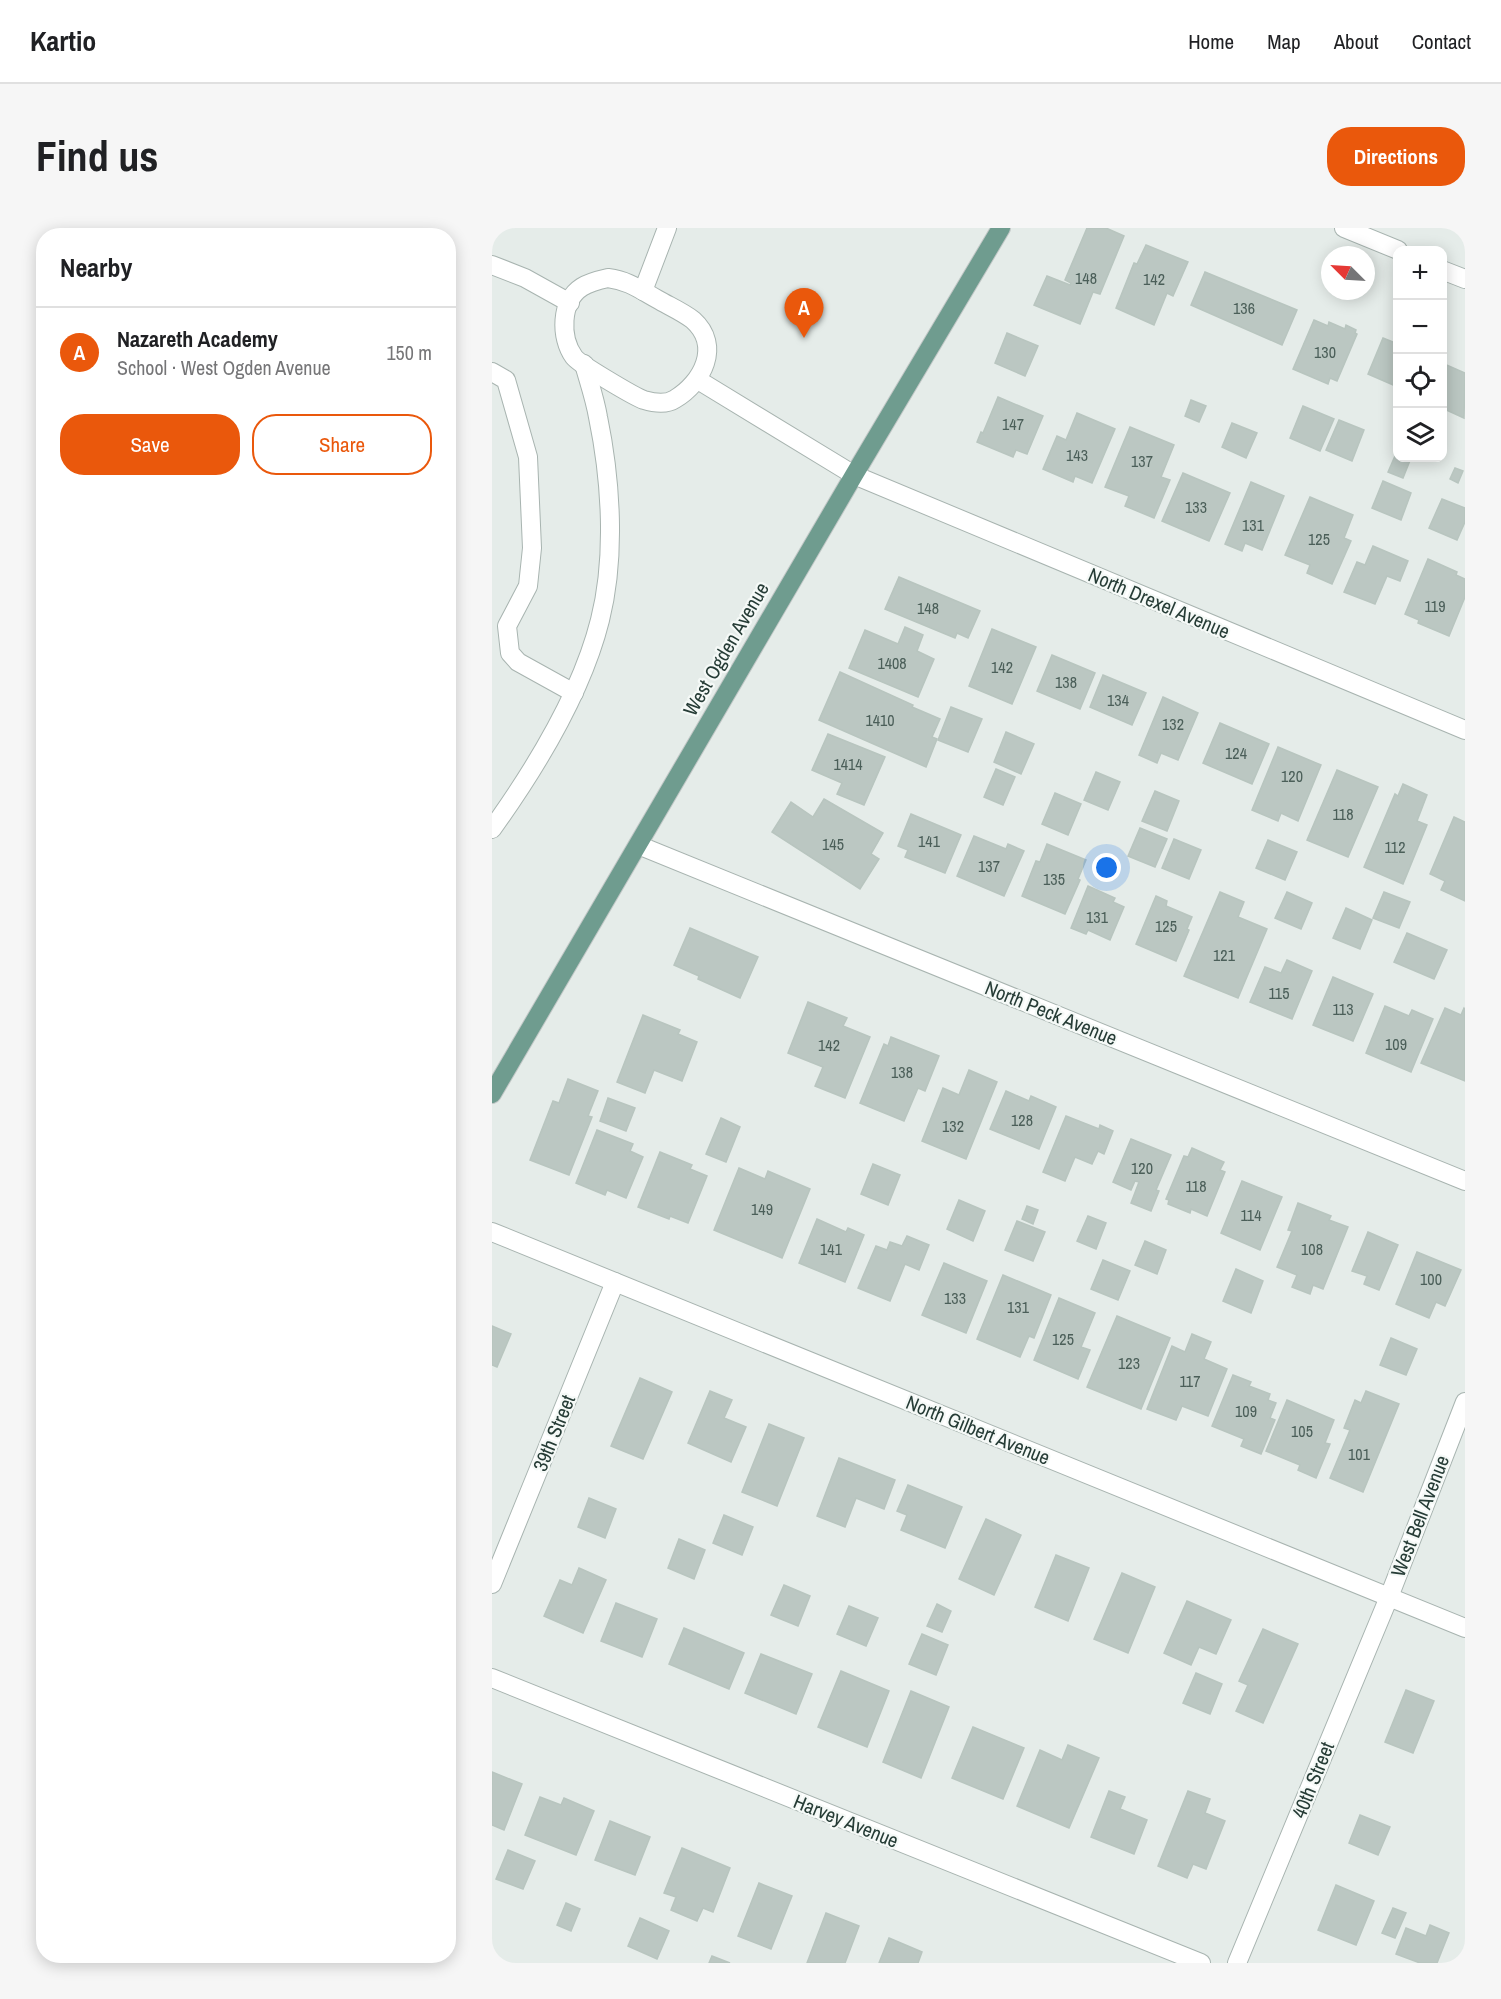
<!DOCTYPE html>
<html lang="en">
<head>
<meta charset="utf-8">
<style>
  :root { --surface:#fff; --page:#f6f6f6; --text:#202124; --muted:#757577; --line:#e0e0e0; --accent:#ea580c }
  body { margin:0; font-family:"Archivo Narrow",sans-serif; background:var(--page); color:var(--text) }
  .controls { position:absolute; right:18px; top:18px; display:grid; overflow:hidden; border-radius:12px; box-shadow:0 3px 15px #0003 }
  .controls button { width:54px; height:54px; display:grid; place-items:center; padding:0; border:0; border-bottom:2px solid var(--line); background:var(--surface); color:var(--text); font:30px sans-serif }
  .compass { position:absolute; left:829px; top:18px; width:54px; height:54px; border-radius:50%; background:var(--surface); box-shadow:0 3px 15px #0003; rotate:294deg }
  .you { position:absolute; left:615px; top:640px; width:21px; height:21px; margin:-15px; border:4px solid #fff; border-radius:50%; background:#1a73e8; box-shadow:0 0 0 9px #1a73e833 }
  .badge { display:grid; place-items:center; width:39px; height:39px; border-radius:50%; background:var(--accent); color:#fff; font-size:20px; font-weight:700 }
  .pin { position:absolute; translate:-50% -50px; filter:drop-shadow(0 2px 3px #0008) }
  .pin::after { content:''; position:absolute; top:32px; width:21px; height:18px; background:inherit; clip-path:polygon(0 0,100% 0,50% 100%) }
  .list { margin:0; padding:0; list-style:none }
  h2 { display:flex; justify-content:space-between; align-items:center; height:78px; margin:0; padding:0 24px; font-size:26px }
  h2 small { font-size:20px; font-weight:400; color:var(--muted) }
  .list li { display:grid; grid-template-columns:39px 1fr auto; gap:18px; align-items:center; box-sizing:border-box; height:90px; padding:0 24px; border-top:2px solid var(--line) }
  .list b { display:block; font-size:22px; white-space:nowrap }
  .list p { margin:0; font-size:20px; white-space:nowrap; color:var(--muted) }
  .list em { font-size:20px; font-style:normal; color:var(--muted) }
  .actions { display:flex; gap:12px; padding:18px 24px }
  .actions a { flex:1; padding:14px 0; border:2px solid var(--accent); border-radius:24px; text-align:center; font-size:21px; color:var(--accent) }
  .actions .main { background:var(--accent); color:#fff }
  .icon { flex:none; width:33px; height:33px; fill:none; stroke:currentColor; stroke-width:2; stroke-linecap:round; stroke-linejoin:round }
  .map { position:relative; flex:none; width:973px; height:1735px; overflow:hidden; border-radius:24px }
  header { display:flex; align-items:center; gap:36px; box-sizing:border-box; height:84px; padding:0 30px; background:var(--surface); border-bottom:2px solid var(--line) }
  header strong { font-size:28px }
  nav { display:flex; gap:33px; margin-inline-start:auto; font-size:21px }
  .intro { display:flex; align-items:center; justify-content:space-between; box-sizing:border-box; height:144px; padding:0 36px }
  h1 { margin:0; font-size:42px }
  .button { padding:15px 27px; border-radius:24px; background:var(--accent); color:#fff; font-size:21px; font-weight:700 }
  main { display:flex; gap:36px; padding:0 36px }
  aside { flex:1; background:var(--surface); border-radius:24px; box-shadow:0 3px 15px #0003 }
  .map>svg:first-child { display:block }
  .building { fill:#bbc7c2; stroke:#b8c5bf; stroke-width:1.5 }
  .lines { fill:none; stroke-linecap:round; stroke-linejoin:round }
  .minor-casing { stroke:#a8b4b0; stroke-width:20 }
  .major-casing { stroke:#c2c8c7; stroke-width:20 }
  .minor { stroke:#fff; stroke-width:18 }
  .major { stroke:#6f9c8f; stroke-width:18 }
  .labels { text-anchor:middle; stroke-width:4.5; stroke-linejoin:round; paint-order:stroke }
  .number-label { font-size:16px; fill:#4b5f59 }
  .street-label { font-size:20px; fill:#263c36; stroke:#f5f9f7 }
</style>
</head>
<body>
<header>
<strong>Kartio</strong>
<nav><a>Home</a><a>Map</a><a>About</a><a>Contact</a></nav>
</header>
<div class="intro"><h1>Find us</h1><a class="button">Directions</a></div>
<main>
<aside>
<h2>Nearby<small></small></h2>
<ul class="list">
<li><span class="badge">A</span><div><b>Nazareth Academy</b><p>School · West Ogden Avenue</p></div><em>150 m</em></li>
</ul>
<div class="actions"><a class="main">Save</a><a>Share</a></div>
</aside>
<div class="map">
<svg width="973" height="1735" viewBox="0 0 973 1735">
  <rect width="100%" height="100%" fill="#e5ece9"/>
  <!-- building -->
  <g class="building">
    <polygon points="595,0 614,0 632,8 608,66 601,64 588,96 542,77 555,48 578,57 579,55 573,52"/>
    <polygon points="654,17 696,34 681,68 675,65 662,97 624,80 642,35 645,36"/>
    <polygon points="713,44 805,82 790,117 699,77"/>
    <polygon points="822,92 836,98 837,94 853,101 854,97 864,102 863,105 865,106 845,153 838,150 836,156 801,141"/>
    <polygon points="515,105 546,118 533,148 503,135"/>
    <polygon points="891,110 906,116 906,159 876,146"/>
    <polygon points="950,135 973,145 972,190 950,180"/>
    <polygon points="506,169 551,188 535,226 524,222 521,229 485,214 489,204 491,205"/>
    <polygon points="699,172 714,178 707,194 693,188"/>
    <polygon points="811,178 842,191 828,223 798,210"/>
    <polygon points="585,185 623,201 600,255 583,248 581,254 551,241 565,208 574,212"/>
    <polygon points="847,192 872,202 860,233 834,222"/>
    <polygon points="740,195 765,205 754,230 730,219"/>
    <polygon points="638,199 682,217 669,249 678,252 662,290 633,278 637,268 613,259"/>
    <polygon points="906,221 906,230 919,230 911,250 896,244"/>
    <polygon points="963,240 971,243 966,255 958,251"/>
    <polygon points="691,245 738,265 717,313 670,293"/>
    <polygon points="891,253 919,265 909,292 880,280"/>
    <polygon points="759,254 792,268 770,322 753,315 750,323 733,316"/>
    <polygon points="818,269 861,287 852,310 859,313 840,356 815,345 818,337 793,327"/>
    <polygon points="950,271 973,280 973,294 965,312 937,300"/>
    <polygon points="881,318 916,333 908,353 895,348 883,376 852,364 865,334 873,337"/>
    <polygon points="936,331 965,344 964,347 973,351 973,369 957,408 926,395 927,392 913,386"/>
    <polygon points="407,349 488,383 476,410 465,405 463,410 393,381"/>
    <polygon points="413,399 431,407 425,423 442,431 426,469 357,440 373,402 406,416"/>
    <polygon points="500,401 544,419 520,476 477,458"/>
    <polygon points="560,427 603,445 588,481 545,463"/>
    <polygon points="348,444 421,477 420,479 448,491 440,509 445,511 434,539 327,492"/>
    <polygon points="611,447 654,465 640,497 598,479"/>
    <polygon points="671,469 706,485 686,532 669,525 665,535 647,527"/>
    <polygon points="459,479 490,491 476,524 446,512"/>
    <polygon points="728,495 777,516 760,556 711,535"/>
    <polygon points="514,504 542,516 529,546 502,534"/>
    <polygon points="336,506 393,529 372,577 345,566 350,555 320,542"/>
    <polygon points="786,519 829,537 806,593 789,585 786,593 760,582"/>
    <polygon points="504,541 523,549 511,577 492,569"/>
    <polygon points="845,542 886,559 856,629 815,612"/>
    <polygon points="604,544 628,554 616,582 592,572"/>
    <polygon points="911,556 935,567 925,593 935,597 911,656 872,639 903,566 906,568"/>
    <polygon points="663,563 687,573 675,603 650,593"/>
    <polygon points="563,565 589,576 576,607 550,596"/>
    <polygon points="332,571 391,605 379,626 387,631 368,661 280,604 299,574 321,589"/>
    <polygon points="419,586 469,607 453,645 413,629 416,622 406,618"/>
    <polygon points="962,589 973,594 973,673 949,662 953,653 938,646"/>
    <polygon points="648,600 675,611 663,639 636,628"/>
    <polygon points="482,608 514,621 516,616 532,623 512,668 465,648"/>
    <polygon points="682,611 709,622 697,651 670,640"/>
    <polygon points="776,612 805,624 793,652 764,640"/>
    <polygon points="555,616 594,632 586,651 588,652 573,686 530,668 544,633 548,634"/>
    <polygon points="596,658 623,670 621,674 632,679 618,712 596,702 594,706 579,700"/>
    <polygon points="728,664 752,674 746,689 775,701 746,770 692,748"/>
    <polygon points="795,664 820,675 809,701 783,690"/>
    <polygon points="892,664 918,674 907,700 881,690"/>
    <polygon points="664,668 675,673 674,678 700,689 695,701 697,702 684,733 644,716"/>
    <polygon points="854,680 880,692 868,721 841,710"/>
    <polygon points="198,700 266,729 248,770 206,751 207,748 182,737"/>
    <polygon points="915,705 955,722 942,751 902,734"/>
    <polygon points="795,732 820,743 800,791 758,774 773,739 789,745"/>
    <polygon points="841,749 881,766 861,813 821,797"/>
    <polygon points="316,774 355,790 351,798 378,809 353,870 323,858 331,839 296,825"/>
    <polygon points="893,778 917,788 920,782 941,791 919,844 874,825"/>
    <polygon points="953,780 969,787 972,780 973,781 973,853 929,835"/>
    <polygon points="151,787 188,802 186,806 205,814 190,853 162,842 153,865 125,854"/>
    <polygon points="399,809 447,828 433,863 426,860 412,893 368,875 392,816 396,818"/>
    <polygon points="477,842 505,854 474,931 430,913 451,860 467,867"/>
    <polygon points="76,851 106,863 96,888 100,889 77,947 38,932 61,873 67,875"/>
    <polygon points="514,863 537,873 539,868 564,879 547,921 498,901"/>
    <polygon points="116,870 143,880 134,903 108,893"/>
    <polygon points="574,888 607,901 608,897 621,903 612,926 606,923 600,936 583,929 573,953 551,944"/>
    <polygon points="229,890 248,899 234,934 214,926"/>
    <polygon points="105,902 141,916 138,923 151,929 134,970 115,962 113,967 84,955"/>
    <polygon points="639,911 679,927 664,962 667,963 659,983 639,975 647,954 643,953 639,962 621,954"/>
    <polygon points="700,920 732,934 728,942 733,944 715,988 699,981 698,985 676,976 677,972 674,971 692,928 696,929"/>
    <polygon points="168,924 200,937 198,941 215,948 196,995 178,988 177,991 146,979"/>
    <polygon points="381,936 408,947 396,977 369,966"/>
    <polygon points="247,940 273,951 276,943 318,961 290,1030 222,1002"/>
    <polygon points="750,953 790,969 768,1022 729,1005"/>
    <polygon points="467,972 493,983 481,1013 455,1001"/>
    <polygon points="806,975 839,988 837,992 856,999 831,1061 821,1057 818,1066 800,1059 805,1047 785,1039 800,1003 796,1002"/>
    <polygon points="535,978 546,982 541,996 530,991"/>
    <polygon points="596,988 614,995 604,1021 585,1013"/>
    <polygon points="325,991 354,1004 356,1000 372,1007 353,1054 307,1035"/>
    <polygon points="525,993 553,1004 541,1033 513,1022"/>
    <polygon points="876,1004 906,1017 887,1062 872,1056 875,1048 860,1043"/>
    <polygon points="415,1008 437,1017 427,1042 413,1036 398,1073 366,1060 384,1018 395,1022 398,1014 410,1018"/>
    <polygon points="653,1013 674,1022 665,1046 643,1037"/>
    <polygon points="925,1024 969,1042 953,1078 944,1074 937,1090 904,1076"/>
    <polygon points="611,1032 638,1043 626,1072 599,1061"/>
    <polygon points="452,1035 495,1053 474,1105 430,1087"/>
    <polygon points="744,1041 771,1053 759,1085 731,1073"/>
    <polygon points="511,1047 559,1067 542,1110 537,1108 528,1129 485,1111"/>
    <polygon points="567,1070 603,1085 589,1119 598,1122 586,1151 542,1132"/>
    <polygon points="625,1088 678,1110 649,1181 595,1159"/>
    <polygon points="0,1098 19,1106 5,1139 0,1137"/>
    <polygon points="700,1106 719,1114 712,1131 735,1141 716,1188 690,1178 684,1192 655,1181 680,1118 693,1124"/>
    <polygon points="899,1110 925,1121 914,1147 888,1137"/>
    <polygon points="741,1147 759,1154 757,1158 778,1166 776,1172 784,1175 778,1190 783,1192 769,1226 749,1218 752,1211 720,1198"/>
    <polygon points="148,1150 180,1164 151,1231 119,1218"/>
    <polygon points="218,1163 240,1172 232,1190 254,1199 239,1234 196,1215"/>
    <polygon points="874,1163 907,1176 871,1264 838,1250 858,1202 852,1200 863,1172 869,1175"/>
    <polygon points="795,1172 842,1192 833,1215 838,1216 824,1250 806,1242 808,1237 774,1223"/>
    <polygon points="277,1196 312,1210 285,1278 250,1264"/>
    <polygon points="347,1230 403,1252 392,1281 364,1270 353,1299 325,1288"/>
    <polygon points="416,1257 470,1279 453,1320 409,1302 415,1287 405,1283"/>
    <polygon points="97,1270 124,1281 113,1310 86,1299"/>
    <polygon points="232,1287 261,1299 250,1327 221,1315"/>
    <polygon points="494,1291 529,1307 502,1367 467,1351"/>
    <polygon points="187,1311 213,1322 202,1351 176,1340"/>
    <polygon points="564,1327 597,1340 576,1393 543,1379"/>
    <polygon points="87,1340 114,1352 91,1405 52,1388 68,1352 80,1357"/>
    <polygon points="630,1345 663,1359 636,1425 602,1411"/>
    <polygon points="292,1357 318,1368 306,1398 279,1387"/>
    <polygon points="695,1373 739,1392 724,1426 707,1419 699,1437 672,1425"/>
    <polygon points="124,1375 165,1391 150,1429 109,1413"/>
    <polygon points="445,1376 459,1383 450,1404 435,1398"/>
    <polygon points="357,1378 386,1390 374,1418 345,1406"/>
    <polygon points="192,1400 252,1425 237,1461 177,1436"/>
    <polygon points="771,1401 806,1416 771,1495 744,1483 756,1457 747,1453"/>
    <polygon points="430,1406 456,1417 444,1447 417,1436"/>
    <polygon points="269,1426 320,1446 304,1486 253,1465"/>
    <polygon points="349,1443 397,1463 375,1519 326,1499"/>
    <polygon points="704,1445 730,1456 718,1486 691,1475"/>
    <polygon points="914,1462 942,1473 921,1525 893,1514"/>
    <polygon points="419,1463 457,1479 429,1550 391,1534"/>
    <polygon points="481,1499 532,1520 511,1571 460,1550"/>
    <polygon points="576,1517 607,1530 577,1600 525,1578 548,1522 570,1532"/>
    <polygon points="0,1544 30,1556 12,1602 0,1597"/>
    <polygon points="617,1563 633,1569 628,1581 655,1592 642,1626 599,1609"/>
    <polygon points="696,1563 718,1571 713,1585 733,1593 714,1641 701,1636 695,1650 666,1638"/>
    <polygon points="48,1569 69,1577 72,1570 102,1583 84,1627 33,1607"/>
    <polygon points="868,1587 898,1599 886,1627 857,1615"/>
    <polygon points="118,1593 158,1609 143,1647 103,1632"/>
    <polygon points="190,1620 238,1640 221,1684 211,1680 205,1693 179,1682 184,1669 172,1665"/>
    <polygon points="16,1622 43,1633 31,1661 4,1651"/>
    <polygon points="267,1655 300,1668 279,1721 246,1708"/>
    <polygon points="844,1657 882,1673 864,1717 826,1702"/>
    <polygon points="74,1675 88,1681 79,1703 65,1697"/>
    <polygon points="901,1680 914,1685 903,1710 890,1705"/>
    <polygon points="334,1685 367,1698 353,1735 315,1735"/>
    <polygon points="148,1690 177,1703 165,1731 136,1718"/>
    <polygon points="938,1697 957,1705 945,1735 928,1735 904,1726 914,1700 934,1708"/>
    <polygon points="397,1710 430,1724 426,1735 387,1735"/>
    <polygon points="220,1728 238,1735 217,1735"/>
  </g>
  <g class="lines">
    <!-- minor casing -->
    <g class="minor-casing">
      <g id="minor">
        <polyline points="852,0 906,22"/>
        <polyline points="0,37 33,50 78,75"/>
        <polyline points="950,42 973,51"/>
        <path d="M116 50C137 53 147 61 165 71 177 78 191 84 201 92 230 118 210 155 183 171 174 177 162 175 152 172 143 169 87 136 82 129 68 110 68 73 90 59 98 54 107 52 116 50Z"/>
        <polyline points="151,63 175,0"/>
        <polyline points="0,144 14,152 36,229 40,320 36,358 15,398 18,425 26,434 82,465"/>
        <polyline points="206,152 362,247 973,502"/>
        <path d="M0 601C43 541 90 464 108 392 124 329 119 252 106 189 103 171 97 154 92 136"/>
        <polyline points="146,617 973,953"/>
        <polyline points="0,1004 973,1400"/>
        <polyline points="0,1356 123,1054"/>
        <polyline points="0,1450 709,1735"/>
        <polyline points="745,1735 897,1369 973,1174"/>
      </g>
    </g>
    <!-- major casing -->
    <g class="major-casing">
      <polyline id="major" points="0,866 362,247 509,0"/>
    </g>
    <!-- minor -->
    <use href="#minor" class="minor"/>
    <!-- major -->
    <use href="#major" class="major"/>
  </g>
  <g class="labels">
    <!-- number labels -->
    <g class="number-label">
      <text x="594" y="56">148</text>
      <text x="662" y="57">142</text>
      <text x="752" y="86">136</text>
      <text x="833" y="130">130</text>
      <text x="521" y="202">147</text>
      <text x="585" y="233">143</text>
      <text x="650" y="239">137</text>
      <text x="704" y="285">133</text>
      <text x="761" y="303">131</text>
      <text x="827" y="317">125</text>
      <text x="943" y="384">119</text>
      <text x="436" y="386">148</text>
      <text x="400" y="441">1408</text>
      <text x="510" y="445">142</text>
      <text x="574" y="460">138</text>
      <text x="626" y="478">134</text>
      <text x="388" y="498">1410</text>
      <text x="681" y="502">132</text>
      <text x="744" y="531">124</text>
      <text x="356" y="542">1414</text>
      <text x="800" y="554">120</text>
      <text x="851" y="592">118</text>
      <text x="437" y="619">141</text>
      <text x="341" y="622">145</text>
      <text x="903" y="625">112</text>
      <text x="497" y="644">137</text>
      <text x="562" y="657">135</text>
      <text x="605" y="695">131</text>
      <text x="674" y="704">125</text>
      <text x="732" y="733">121</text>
      <text x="787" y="771">115</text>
      <text x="851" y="787">113</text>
      <text x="904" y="822">109</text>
      <text x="337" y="823">142</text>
      <text x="410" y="850">138</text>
      <text x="530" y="898">128</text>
      <text x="461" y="904">132</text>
      <text x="650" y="946">120</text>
      <text x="704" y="964">118</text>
      <text x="270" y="987">149</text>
      <text x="759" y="993">114</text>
      <text x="339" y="1027">141</text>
      <text x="820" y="1027">108</text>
      <text x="939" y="1057">100</text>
      <text x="463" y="1076">133</text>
      <text x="526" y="1085">131</text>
      <text x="571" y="1117">125</text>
      <text x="637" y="1141">123</text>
      <text x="698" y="1159">117</text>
      <text x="754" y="1189">109</text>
      <text x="810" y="1209">105</text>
      <text x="867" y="1232">101</text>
    </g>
    <!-- street labels -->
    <g class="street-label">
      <text transform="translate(667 375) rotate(23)" y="7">North Drexel Avenue</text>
      <text transform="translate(234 421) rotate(-60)" y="7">West Ogden Avenue</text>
      <text transform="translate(559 785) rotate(22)" y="7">North Peck Avenue</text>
      <text transform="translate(486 1202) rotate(22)" y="7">North Gilbert Avenue</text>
      <text transform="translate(62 1205) rotate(-68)" y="7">39th Street</text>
      <text transform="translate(928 1288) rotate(-69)" y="7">West Bell Avenue</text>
      <text transform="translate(821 1552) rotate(-68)" y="7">40th Street</text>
      <text transform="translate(354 1593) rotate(22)" y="7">Harvey Avenue</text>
    </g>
  </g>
</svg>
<div class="controls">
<button>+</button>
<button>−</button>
<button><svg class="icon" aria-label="locate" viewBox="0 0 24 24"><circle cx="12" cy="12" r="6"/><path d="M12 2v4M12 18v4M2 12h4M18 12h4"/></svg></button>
<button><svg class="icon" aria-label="layers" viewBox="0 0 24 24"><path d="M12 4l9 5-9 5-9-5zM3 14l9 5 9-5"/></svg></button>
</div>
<svg class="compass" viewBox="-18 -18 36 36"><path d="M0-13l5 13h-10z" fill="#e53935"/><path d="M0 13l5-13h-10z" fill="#757577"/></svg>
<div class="you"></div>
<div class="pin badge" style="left:312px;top:110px">A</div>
</div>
</main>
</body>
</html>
